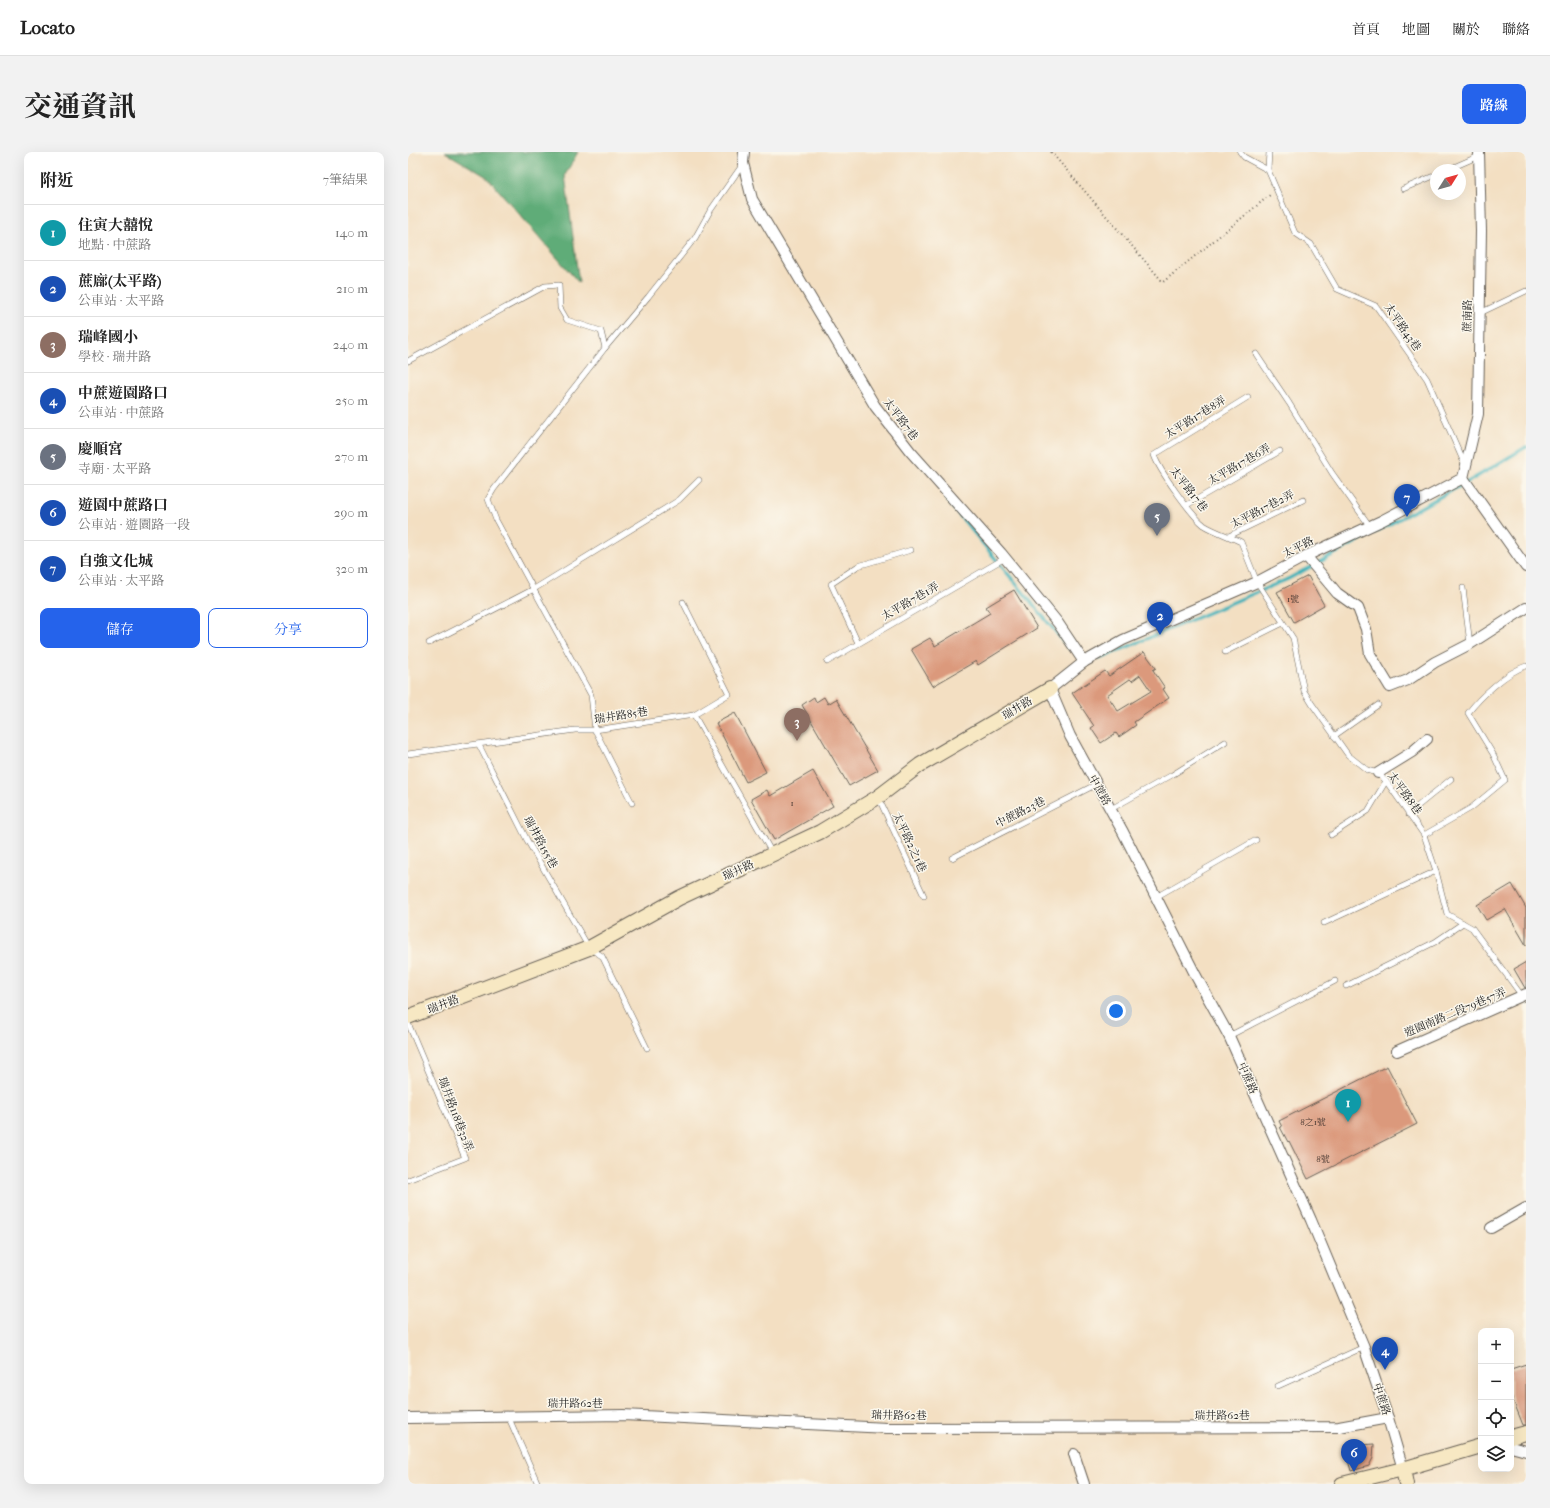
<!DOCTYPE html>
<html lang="zh-TW">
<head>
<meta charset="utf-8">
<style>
  :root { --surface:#fff; --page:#f2f2f2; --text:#222; --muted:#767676; --line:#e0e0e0; --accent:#2563eb }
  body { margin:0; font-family:"IM FELL French Canon","Noto Serif TC",serif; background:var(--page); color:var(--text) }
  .controls { position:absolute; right:12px; bottom:12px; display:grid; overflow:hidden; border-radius:8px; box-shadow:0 4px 16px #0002 }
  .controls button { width:36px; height:36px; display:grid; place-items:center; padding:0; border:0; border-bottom:1px solid var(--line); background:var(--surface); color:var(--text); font:20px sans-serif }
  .compass { position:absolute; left:1022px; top:12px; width:36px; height:36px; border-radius:50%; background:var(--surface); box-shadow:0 4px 16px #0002; rotate:53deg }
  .you { position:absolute; left:708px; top:859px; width:14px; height:14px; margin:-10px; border:3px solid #fff; border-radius:50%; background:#1a73e8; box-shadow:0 0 0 6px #1a73e833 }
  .badge { display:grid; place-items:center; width:26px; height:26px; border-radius:50%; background:var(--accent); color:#fff; font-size:13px; font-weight:700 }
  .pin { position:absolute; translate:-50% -33px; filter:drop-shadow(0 1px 2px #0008) }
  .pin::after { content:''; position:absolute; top:21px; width:14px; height:12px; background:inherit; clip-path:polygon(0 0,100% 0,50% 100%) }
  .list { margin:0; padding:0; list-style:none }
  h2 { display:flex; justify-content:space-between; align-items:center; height:52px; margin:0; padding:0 16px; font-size:17px }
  h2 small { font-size:13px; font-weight:400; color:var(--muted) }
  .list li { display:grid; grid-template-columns:26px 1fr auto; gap:12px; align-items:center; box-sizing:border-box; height:56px; padding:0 16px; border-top:1px solid var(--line) }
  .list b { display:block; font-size:15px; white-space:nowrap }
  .list p { margin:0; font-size:13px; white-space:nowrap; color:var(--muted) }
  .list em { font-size:13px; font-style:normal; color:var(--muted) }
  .actions { display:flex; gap:8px; padding:12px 16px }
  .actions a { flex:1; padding:9px 0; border:1px solid var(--accent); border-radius:8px; text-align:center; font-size:14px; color:var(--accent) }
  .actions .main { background:var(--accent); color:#fff }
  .icon { flex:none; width:22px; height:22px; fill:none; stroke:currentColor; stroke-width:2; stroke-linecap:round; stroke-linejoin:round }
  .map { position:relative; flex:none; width:1118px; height:1332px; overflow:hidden; border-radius:8px }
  header { display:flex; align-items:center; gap:24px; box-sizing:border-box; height:56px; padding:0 20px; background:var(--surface); border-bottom:1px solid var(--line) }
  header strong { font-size:19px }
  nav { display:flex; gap:22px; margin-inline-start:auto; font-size:14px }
  .intro { display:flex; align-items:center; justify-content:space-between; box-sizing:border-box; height:96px; padding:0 24px }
  h1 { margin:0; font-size:28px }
  .button { padding:10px 18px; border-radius:8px; background:var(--accent); color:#fff; font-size:14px; font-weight:700 }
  main { display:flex; gap:24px; padding:0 24px }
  aside { flex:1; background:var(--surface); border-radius:8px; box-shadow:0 4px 16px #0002 }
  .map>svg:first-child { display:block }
  .forest { fill:#5eac78; stroke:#3d644a }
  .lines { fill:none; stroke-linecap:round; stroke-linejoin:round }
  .stream { stroke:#42b2ba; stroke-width:3.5 }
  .building { fill:#db997c; fill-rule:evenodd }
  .lane-casing { stroke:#676056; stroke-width:6 }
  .street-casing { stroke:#676056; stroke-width:12 }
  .secondary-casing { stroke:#676056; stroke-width:16 }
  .path { stroke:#676056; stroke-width:2; stroke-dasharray:1 3; stroke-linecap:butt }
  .lane { stroke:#fff; stroke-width:5 }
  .street { stroke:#fff; stroke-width:10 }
  .secondary { stroke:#f7e8c3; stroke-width:14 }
  .labels { text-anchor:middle; stroke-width:3; stroke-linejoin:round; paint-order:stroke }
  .number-label { font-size:9px; fill:#4c3b34 }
  .street-label { font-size:11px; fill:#1c1c1c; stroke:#fbf7ec }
</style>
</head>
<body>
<header>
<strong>Locato</strong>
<nav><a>首頁</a><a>地圖</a><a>關於</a><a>聯絡</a></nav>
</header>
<div class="intro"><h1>交通資訊</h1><a class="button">路線</a></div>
<main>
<aside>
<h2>附近<small>7筆結果</small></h2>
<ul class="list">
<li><span class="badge" style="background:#0f9aa8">1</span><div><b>住寅大囍悅</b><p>地點 · 中蔗路</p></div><em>140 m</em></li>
<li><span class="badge" style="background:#1a4fb4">2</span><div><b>蔗廍(太平路)</b><p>公車站 · 太平路</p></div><em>210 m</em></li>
<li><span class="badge" style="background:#8d6e63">3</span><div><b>瑞峰國小</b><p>學校 · 瑞井路</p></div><em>240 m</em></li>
<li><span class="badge" style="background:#1a4fb4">4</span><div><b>中蔗遊園路口</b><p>公車站 · 中蔗路</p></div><em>250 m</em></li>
<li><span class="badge" style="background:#6b7280">5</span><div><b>慶順宮</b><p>寺廟 · 太平路</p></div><em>270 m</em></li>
<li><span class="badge" style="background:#1a4fb4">6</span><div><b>遊園中蔗路口</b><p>公車站 · 遊園路一段</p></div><em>290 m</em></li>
<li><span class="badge" style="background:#1a4fb4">7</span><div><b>自強文化城</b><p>公車站 · 太平路</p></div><em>320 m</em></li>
</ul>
<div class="actions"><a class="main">儲存</a><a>分享</a></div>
</aside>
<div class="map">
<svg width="1118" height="1332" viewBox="0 0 1118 1332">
  <rect width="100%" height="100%" fill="#fbf7ec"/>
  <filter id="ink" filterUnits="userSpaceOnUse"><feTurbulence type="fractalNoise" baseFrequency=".025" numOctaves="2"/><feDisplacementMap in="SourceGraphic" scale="8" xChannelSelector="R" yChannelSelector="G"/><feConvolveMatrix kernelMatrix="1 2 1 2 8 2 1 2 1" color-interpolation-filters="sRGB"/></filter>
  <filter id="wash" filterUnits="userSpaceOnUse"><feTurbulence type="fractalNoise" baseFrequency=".012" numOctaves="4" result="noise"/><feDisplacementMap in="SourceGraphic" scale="16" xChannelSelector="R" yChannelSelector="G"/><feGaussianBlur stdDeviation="0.9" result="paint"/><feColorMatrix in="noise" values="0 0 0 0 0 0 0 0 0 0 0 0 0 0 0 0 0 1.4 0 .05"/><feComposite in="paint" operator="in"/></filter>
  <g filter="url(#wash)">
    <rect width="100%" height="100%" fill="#f3dfc2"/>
    <!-- forest -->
    <polygon class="forest" points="37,0 170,0 157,23 171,131 79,25"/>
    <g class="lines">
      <!-- stream -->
      <g class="stream">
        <polyline points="539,348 661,496"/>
        <polyline points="691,507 880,427 1065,327 1118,295"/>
      </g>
    </g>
    <g id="blocks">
      <!-- building -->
      <g class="building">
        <polygon points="900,424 916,453 886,470 869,440"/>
        <polygon points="606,438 629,476 570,513 568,509 525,534 503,497 522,486 527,494 582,461 578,455"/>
        <path d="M736 500 748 516 745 518 757 536 755 537 761 546 726 570 728 573 711 585 708 581 693 591 683 576 686 574 664 541 697 519 701 524ZM732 523 743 539 710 559 699 543 722 527 724 529Z"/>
        <polygon points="406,545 408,550 416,545 420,552 428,547 470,618 441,634 394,553"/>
        <polygon points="327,561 358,620 338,630 308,571"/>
        <polygon points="405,619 425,654 366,688 343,647 359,638 362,644"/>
        <polygon points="1104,732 1118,756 1118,793 1097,757 1078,768 1069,753"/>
        <polygon points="1118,810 1118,836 1117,836 1106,817"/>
        <polygon points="979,914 1009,972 900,1027 881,989 880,990 872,975 874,975 871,969"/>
        <polygon points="1118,1212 1118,1273 1115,1273 1103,1243 1103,1217"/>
        <polygon points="966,1292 965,1306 961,1314 943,1319 936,1294"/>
      </g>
    </g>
  </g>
  <g filter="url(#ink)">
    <use href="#blocks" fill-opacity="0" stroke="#676056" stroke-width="1"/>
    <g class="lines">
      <!-- lane casing -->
      <g class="lane-casing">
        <g id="lane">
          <polyline points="832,0 836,5 860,18 887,81 903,92 929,137 968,154 1019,227 1057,313"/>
          <polyline points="860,18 861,0"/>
          <polyline points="1039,18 1071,4"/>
          <polyline points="995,37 1028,23"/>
          <polyline points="1072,161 1118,139"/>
          <polyline points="197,196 240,145 287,86 302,59 335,12"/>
          <polyline points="848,202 881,251 924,321 961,373"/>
          <polyline points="0,209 137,134 151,133 152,156 159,168 193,179 197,196 86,337 80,347 88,368 183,543 187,578 224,651"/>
          <path d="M840 245 746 303C751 318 783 363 796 373 805 379 823 385 833 390L849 430 885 486 896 539 904 552 940 603 959 618 970 621 978 629 1016 683 1028 719 1039 762 1064 776 1114 844"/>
          <polyline points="779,353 872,299"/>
          <polyline points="821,384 895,348"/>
          <polyline points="1055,436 1062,492"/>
          <polyline points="21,491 126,437 271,348 291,328"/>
          <polyline points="450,491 423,432 450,414 503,398"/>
          <polyline points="817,500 875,471"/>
          <polyline points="419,510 597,406"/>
          <polyline points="286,563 364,701"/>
          <polyline points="926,584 970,553"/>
          <polyline points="71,593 119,688 181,796 194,804 239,896"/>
          <polyline points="0,602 167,578 187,578 286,563 321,542 275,450"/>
          <polyline points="471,647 516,744"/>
          <polyline points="703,657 764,623 817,590"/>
          <polyline points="1000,662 1043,627"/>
          <polyline points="923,683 960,659 978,629"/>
          <path d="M1016 683 1063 656 1097 628 1085 602 1060 561C1072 545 1099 520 1118 514"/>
          <polyline points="544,706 689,632"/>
          <polyline points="748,745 848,688"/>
          <polyline points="916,771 1028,719"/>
          <polyline points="938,834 1027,790 1055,771"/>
          <polyline points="0,871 57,1006 0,1028"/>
          <polyline points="821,884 927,829"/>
          <polyline points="870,1234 956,1195"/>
          <polyline points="100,1264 130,1332"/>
        </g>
      </g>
      <!-- street casing -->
      <g class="street-casing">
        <g id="street">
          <polyline points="336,0 335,11 344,47 467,254 502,299 593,401 650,471 676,510"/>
          <polyline points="1055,326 1070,262 1073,79 1071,0"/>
          <polyline points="1055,326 1118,415"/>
          <polyline points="898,404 929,441 950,456 958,477 962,502 982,535 1000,528 1027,510 1062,492 1118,456"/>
          <polyline points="970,621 1004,600 1019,587"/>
          <polyline points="989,899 1118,842"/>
          <polyline points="1083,1076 1118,1056"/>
          <polyline points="0,1266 215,1263 479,1276 931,1275 980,1266"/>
          <polyline points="1103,1295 1118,1299"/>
          <polyline points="666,1302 676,1332"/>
          <polyline points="995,1317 980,1266 956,1195 903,1068 821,884 788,824 715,680 662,584 642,537 676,510 715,488 849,430 898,404 973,369 1055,326"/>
        </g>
      </g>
      <!-- secondary casing -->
      <g class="secondary-casing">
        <g id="secondary">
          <polyline points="0,865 181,796 271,746 412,680 470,645 512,613 642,537"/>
          <polyline points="1103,1285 1118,1281"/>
          <polyline points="995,1317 998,1332"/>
          <polyline points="934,1332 995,1317 1073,1294"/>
        </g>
      </g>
      <!-- path -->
      <polyline class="path" points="643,0 755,130 862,43"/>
      <!-- lane -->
      <use href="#lane" class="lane"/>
      <!-- street -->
      <use href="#street" class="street"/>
      <!-- secondary -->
      <use href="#secondary" class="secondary"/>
    </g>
  </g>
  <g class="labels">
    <!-- number labels -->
    <g class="number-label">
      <text x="885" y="450">1號</text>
      <text x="384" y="654">1</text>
      <text x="905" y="973">8之1號</text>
      <text x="915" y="1010">8號</text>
    </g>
    <!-- street labels -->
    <g class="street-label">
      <text transform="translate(1059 164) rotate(-89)" y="4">蔗南路</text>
      <text transform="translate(995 175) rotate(55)" y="4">太平路43巷</text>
      <text transform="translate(787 265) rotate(-32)" y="4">太平路17巷8弄</text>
      <text transform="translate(493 267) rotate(53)" y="4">太平路7巷</text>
      <text transform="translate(831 312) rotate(-30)" y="4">太平路17巷6弄</text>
      <text transform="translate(781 337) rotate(52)" y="4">太平路17巷</text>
      <text transform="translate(854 357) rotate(-27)" y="4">太平路17巷2弄</text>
      <text transform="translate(890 395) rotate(-27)" y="4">太平路</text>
      <text transform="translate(502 449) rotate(-30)" y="4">太平路7巷1弄</text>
      <text transform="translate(609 556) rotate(-31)" y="4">瑞井路</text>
      <text transform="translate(213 563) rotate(-9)" y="4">瑞井路85巷</text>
      <text transform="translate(692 638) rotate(61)" y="4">中蔗路</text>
      <text transform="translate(997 641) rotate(54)" y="4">太平路8巷</text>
      <text transform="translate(612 660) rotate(-27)" y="4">中蔗路23巷</text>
      <text transform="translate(133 690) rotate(61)" y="4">瑞井路155巷</text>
      <text transform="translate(502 690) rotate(65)" y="4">太平路2之1巷</text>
      <text transform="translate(330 718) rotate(-25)" y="4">瑞井路</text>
      <text transform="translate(35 852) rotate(-21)" y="4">瑞井路</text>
      <text transform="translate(1047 860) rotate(-23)" y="4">遊園南路二段79巷57弄</text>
      <text transform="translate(840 926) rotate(66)" y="4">中蔗路</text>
      <text transform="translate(48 962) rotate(69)" y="4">瑞井路118巷32弄</text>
      <text transform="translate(974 1247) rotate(72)" y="4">中蔗路</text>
      <text x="167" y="1255">瑞井路62巷</text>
      <text transform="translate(491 1263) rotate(1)" y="4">瑞井路62巷</text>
      <text x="814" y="1267">瑞井路62巷</text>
    </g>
  </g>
</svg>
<div class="controls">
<button>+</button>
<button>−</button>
<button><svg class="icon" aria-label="locate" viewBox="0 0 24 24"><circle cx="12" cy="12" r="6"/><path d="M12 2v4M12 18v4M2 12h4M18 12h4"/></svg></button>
<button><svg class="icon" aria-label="layers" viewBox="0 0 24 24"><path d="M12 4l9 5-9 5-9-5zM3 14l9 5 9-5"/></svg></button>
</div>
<svg class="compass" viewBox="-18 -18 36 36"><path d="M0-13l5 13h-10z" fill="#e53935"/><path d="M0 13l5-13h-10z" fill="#767676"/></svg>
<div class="you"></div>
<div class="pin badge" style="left:940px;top:970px;background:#0f9aa8">1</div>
<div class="pin badge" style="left:752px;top:483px;background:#1a4fb4">2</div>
<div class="pin badge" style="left:389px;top:589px;background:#8d6e63">3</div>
<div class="pin badge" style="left:977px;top:1218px;background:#1a4fb4">4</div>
<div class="pin badge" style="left:749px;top:384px;background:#6b7280">5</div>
<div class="pin badge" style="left:946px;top:1320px;background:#1a4fb4">6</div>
<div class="pin badge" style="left:999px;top:365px;background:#1a4fb4">7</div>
</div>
</main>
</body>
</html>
